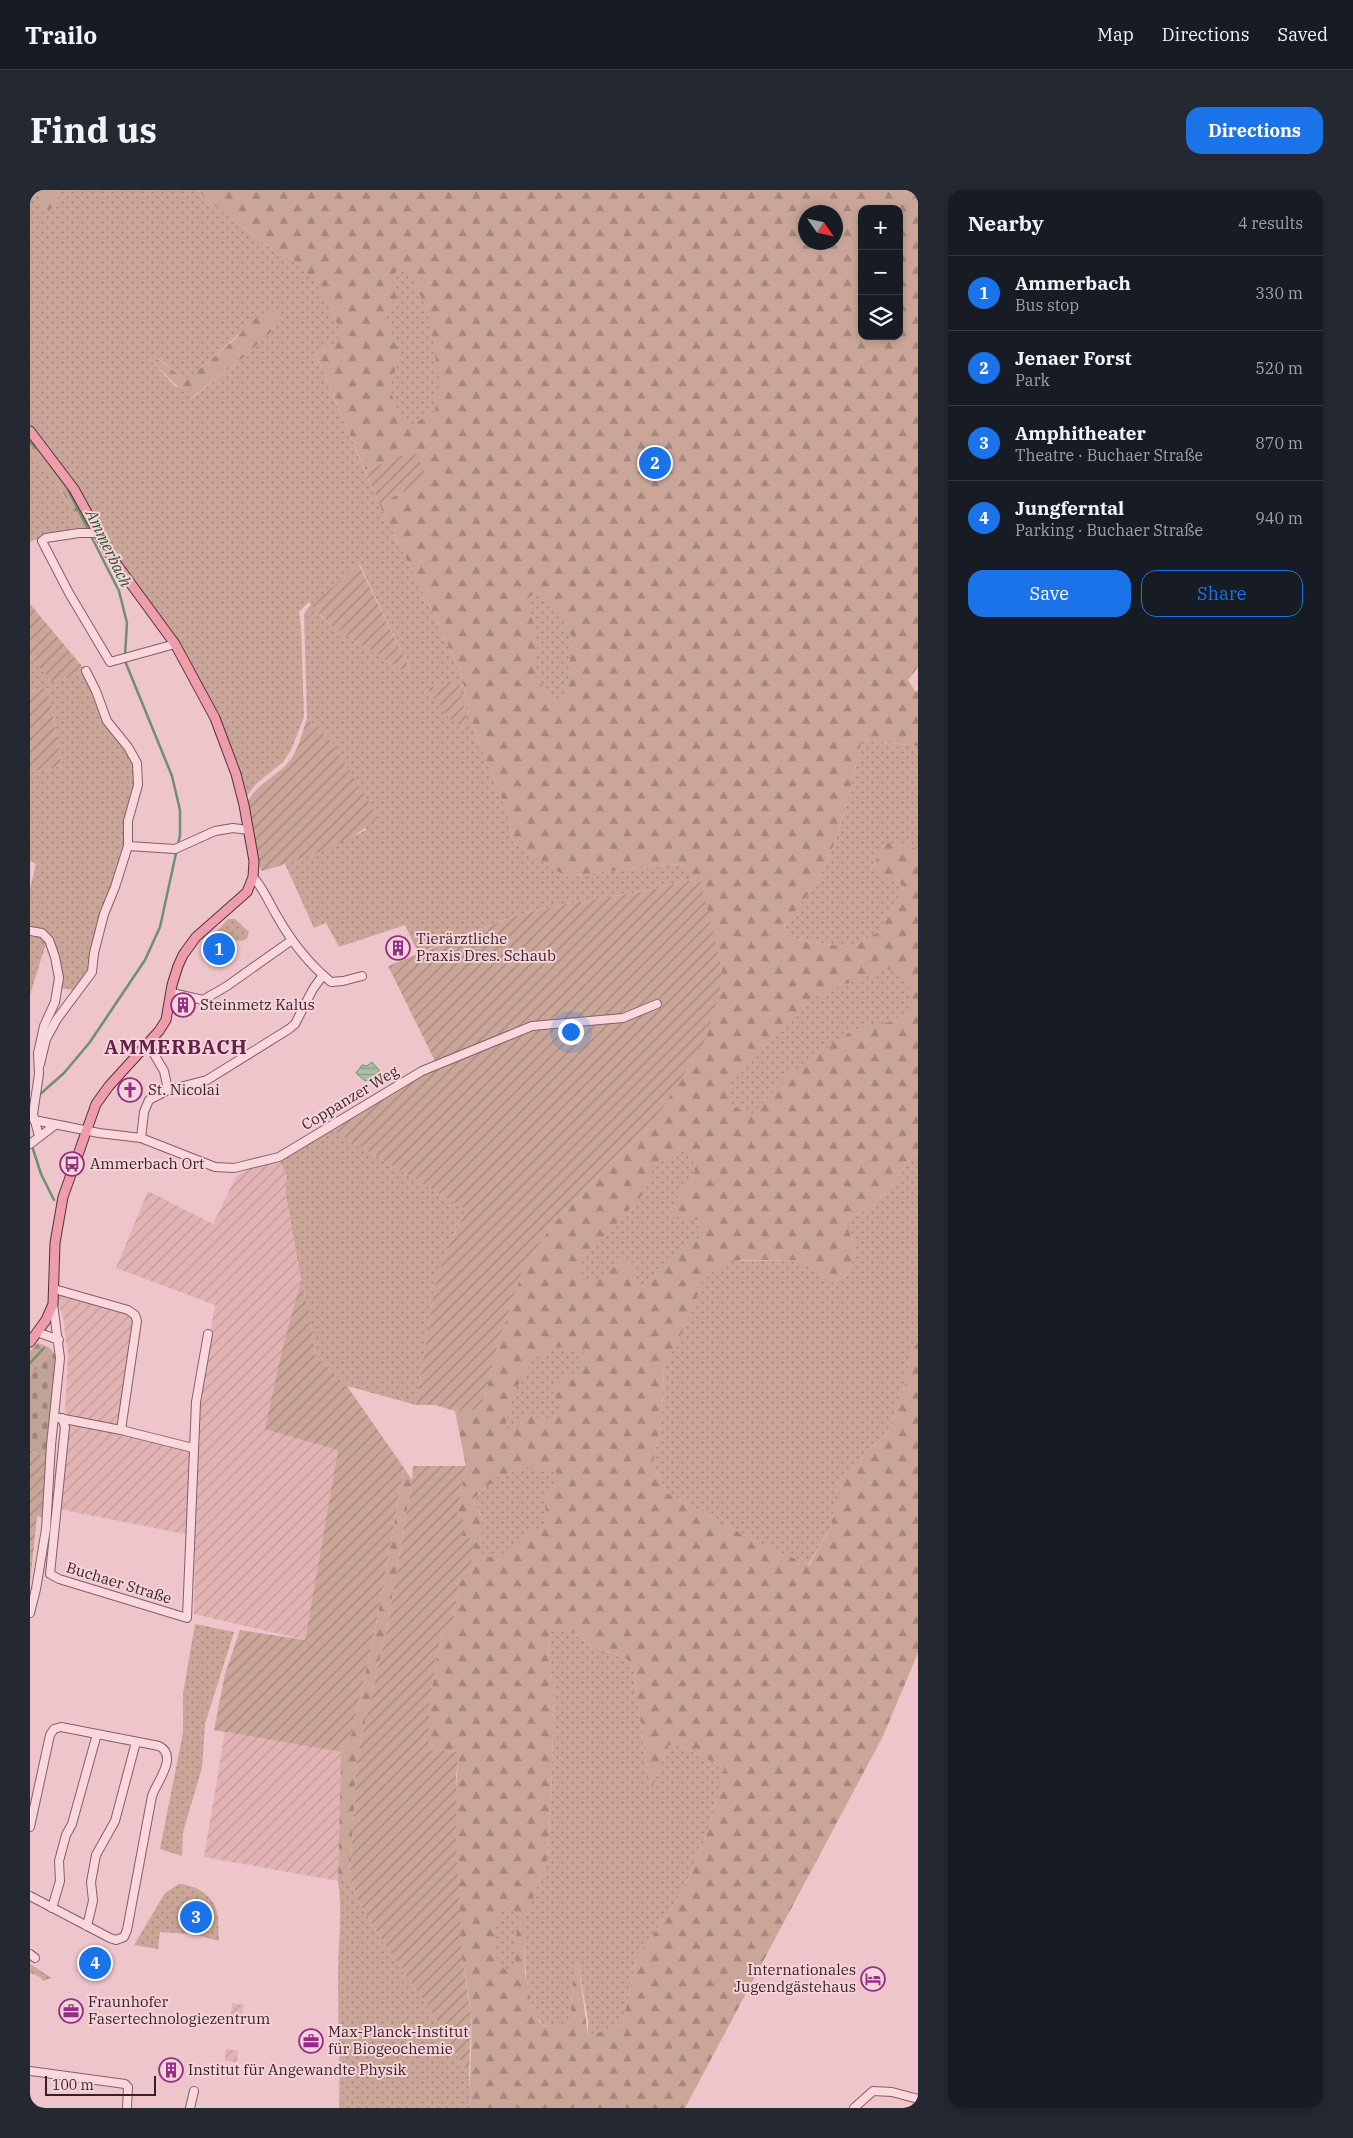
<!DOCTYPE html>
<html lang="en">
<head>
<meta charset="utf-8">
<style>
  :root { --surface:#171b24; --page:#242831; --text:#f1f3f6; --muted:#9ea1a6; --line:#363941; --accent:#1a73e8 }
  body { margin:0; font-family:"IBM Plex Serif",serif; background:var(--page); color:var(--text) }
  .controls { position:absolute; right:15px; top:15px; display:grid; overflow:hidden; border-radius:10px; box-shadow:0 2px 8px #0003 }
  .controls button { width:45px; height:45px; display:grid; place-items:center; padding:0; border:0; border-bottom:1px solid var(--line); background:var(--surface); color:var(--text); font:25px sans-serif }
  .compass { position:absolute; left:768px; top:15px; width:45px; height:45px; border-radius:50%; background:var(--surface); box-shadow:0 2px 8px #0003; rotate:124deg }
  .scale { position:absolute; left:15px; bottom:12px; width:111px; box-sizing:border-box; padding-left:5px; border:2px solid #371f28; border-top:0; font-size:14px; line-height:18px; white-space:nowrap; color:#371f28; -webkit-text-stroke:4px #f4d4d9; paint-order:stroke }
  .you { position:absolute; left:540px; top:841px; width:18px; height:18px; margin:-12px; border:4px solid #fff; border-radius:50%; background:#1a73e8; box-shadow:0 0 0 8px #1a73e833 }
  .badge { display:grid; place-items:center; width:32px; height:32px; border-radius:50%; background:var(--accent); color:#fff; font-size:16px; font-weight:700 }
  .pin { position:absolute; translate:-50% -50%; border:2px solid #fff; box-shadow:0 1px 5px #0006 }
  .list { margin:0; padding:0; list-style:none }
  h2 { display:flex; justify-content:space-between; align-items:center; height:65px; margin:0; padding:0 20px; font-size:21px }
  h2 small { font-size:16px; font-weight:400; color:var(--muted) }
  .list li { display:grid; grid-template-columns:32px 1fr auto; gap:15px; align-items:center; box-sizing:border-box; height:75px; padding:0 20px; border-top:1px solid var(--line) }
  .list b { display:block; font-size:19px; white-space:nowrap }
  .list p { margin:0; font-size:16px; white-space:nowrap; color:var(--muted) }
  .list em { font-size:16px; font-style:normal; color:var(--muted) }
  .actions { display:flex; gap:10px; padding:15px 20px }
  .actions a { flex:1; padding:11px 0; border:1px solid var(--accent); border-radius:15px; text-align:center; font-size:18px; color:var(--accent) }
  .actions .main { background:var(--accent); color:#fff }
  .icon { flex:none; width:28px; height:28px; fill:none; stroke:currentColor; stroke-width:2; stroke-linecap:round; stroke-linejoin:round }
  .map { position:relative; flex:none; width:888px; height:1918px; overflow:hidden; border-radius:15px }
  header { display:flex; align-items:center; gap:30px; box-sizing:border-box; height:70px; padding:0 25px; background:var(--surface); border-bottom:1px solid var(--line) }
  header strong { font-size:24px }
  nav { display:flex; gap:28px; margin-inline-start:auto; font-size:18px }
  .intro { display:flex; align-items:center; justify-content:space-between; box-sizing:border-box; height:120px; padding:0 30px }
  h1 { margin:0; font-size:35px }
  .button { padding:12px 22px; border-radius:15px; background:var(--accent); color:#fff; font-size:18px; font-weight:700 }
  main { display:flex; gap:30px; padding:0 30px }
  aside { flex:1; background:var(--surface); border-radius:15px; box-shadow:0 2px 8px #0003 }
  .map>svg:first-child { display:block }
  .farmland { fill:url(#farmland-furrows) }
  .grass { fill:url(#grass-dots); fill-rule:evenodd }
  .forest { fill:url(#forest-firs); fill-rule:evenodd }
  .cemetery { fill:url(#cemetery-stones) }
  .garden { fill:url(#garden-furrows) }
  .water { fill:url(#water-rules); stroke:#718e6d }
  .lines { fill:none; stroke-linecap:round; stroke-linejoin:round }
  .stream { stroke:#718e6d; stroke-width:2.5 }
  .minor-casing { stroke:#875c69; stroke-width:10 }
  .major-casing { stroke:#55303e; stroke-width:11 }
  .minor { stroke:#f8d8dd; stroke-width:8 }
  .major { stroke:#ee9eab; stroke-width:9 }
  .labels { text-anchor:middle; stroke-width:4; stroke-linejoin:round; paint-order:stroke }
  .poi-label { font-size:15px; fill:#371f28; stroke:#f4d4d9; text-anchor:start }
  .street-label { font-size:15px; fill:#371f28; stroke:#f4d4d9 }
  .water-label { font-size:16px; font-style:italic; fill:#2f5732; stroke:#f4d4d9 }
  .district-label { font-size:20px; font-weight:bold; letter-spacing:1px; fill:#63204b; stroke:#f4d4d9 }
</style>
</head>
<body>
<header>
<strong>Trailo</strong>
<nav><a>Map</a><a>Directions</a><a>Saved</a></nav>
</header>
<div class="intro"><h1>Find us</h1><a class="button">Directions</a></div>
<main>
<div class="map">
<svg width="888" height="1918" viewBox="0 0 888 1918">
  <defs>
    <pattern id="farmland-furrows" width="10" height="10" patternUnits="userSpaceOnUse" patternTransform="scale(1.25)"><rect width="10" height="10" fill="#e2b3b3"/><path d="M-1 1l2-2M0 10L10 0M9 11l2-2" fill="none" stroke="#c29a9a"/></pattern>
    <pattern id="grass-dots" width="8" height="8" patternUnits="userSpaceOnUse" patternTransform="scale(1.25)"><rect width="8" height="8" fill="#caa699"/><path d="M2 2h.1M6 6h.1" fill="none" stroke="#a5877d" stroke-width="1.8" stroke-linecap="round"/></pattern>
    <pattern id="forest-firs" width="22" height="20" patternUnits="userSpaceOnUse" patternTransform="scale(1.25)"><rect width="22" height="20" fill="#caa699"/><path d="M5 1l3.5 6h-7zM16 11l3.5 6h-7z" fill="#a5877d"/></pattern>
    <pattern id="cemetery-stones" width="16" height="16" patternUnits="userSpaceOnUse" patternTransform="scale(1.25)"><rect width="16" height="16" fill="#c0a398"/><path d="M2 7V4a2 2 0 0 1 4 0v3zM10 15v-3a2 2 0 0 1 4 0v3z" fill="#9d847c"/></pattern>
    <pattern id="garden-furrows" width="10" height="10" patternUnits="userSpaceOnUse" patternTransform="scale(1.25)"><rect width="10" height="10" fill="#caa699"/><path d="M-1 1l2-2M0 10L10 0M9 11l2-2" fill="none" stroke="#a5877d"/></pattern>
    <pattern id="water-rules" width="6" height="5" patternUnits="userSpaceOnUse" patternTransform="scale(1.25)"><rect width="6" height="5" fill="#aac0a6"/><path d="M0 2.5h6" fill="none" stroke="#8b9b87"/></pattern>
  </defs>
  <rect width="100%" height="100%" fill="#edc5cb"/>
  <!-- farmland -->
  <g class="farmland">
    <polygon points="249,969 257,986 256,1005 271,1090 253,1156 308,1260 275,1450 164,1424 165,1346 29,1319 39,1234 35,1222 38,1166 33,1127 28,1116 28,1103 96,1123 103,1127 104,1132 89,1242 166,1260 168,1211 185,1115 86,1078 118,1001 183,1034 206,987 216,980 237,975"/>
    <polygon points="195,1542 311,1562 308,1691 174,1667"/>
    <polygon points="202,1813 214,1815 212,1826 201,1825"/>
    <polygon points="196,1859 208,1861 207,1872 195,1871"/>
  </g>
  <!-- grass -->
  <g class="grass">
    <path d="M0 0H8L13 17 26 12 29 0H168L176 9 245 62 265 71 888 0V440L638 648 532 665 307 151 286 165 349 314 411 439 433 490 439 524 447 548 477 621 483 652 535 686 649 674 661 681 667 689 611 702 535 714 487 725 388 763 375 735 309 757 296 733 284 738 255 674 293 660 336 640 302 552 277 528 274 424 281 414 279 412 269 422 271 436 274 527 261 560 253 572 226 594 216 607 188 528 84 368 48 298 25 265 0 235ZM832 19H869V146H832ZM776 22H806V52H776ZM212 141 214 167 161 209 156 200 146 197 119 168 126 167 155 189 163 186ZM329 375H330L381 481 375 482 303 437 290 425Z"/>
    <path d="M0 260C20 285 41 310 49 341L12 347 0 352Z"/>
    <polygon points="0,466 21,492 56,481 77,531 107,576 98,656 61,782 43,800 30,798 18,747 0,805 0,698 6,674 0,671 0,582 32,576 18,498 0,501"/>
    <path d="M832 550 888 556V659L855 653 841 679 875 697 850 741 820 758 761 748 754 735C768 718 782 701 792 682 811 646 822 590 832 550Z"/>
    <path d="M888 701V935L868 934 697 1071 768 1070 804 1092 818 1084 826 1060 815 1031 846 1013 864 993 884 962 888 969V1152L880 1164 875 1196 857 1245 835 1262 829 1275 808 1290 801 1338 778 1375 723 1350 637 1303 623 1274 632 1225 634 1176 668 1105 603 1183 525 1408 505 1492 495 1727 517 1672 521 1614 524 1504 518 1463 521 1440H540L562 1456 597 1469 604 1481 616 1573 622 1597 638 1555H649L694 1578 692 1593 675 1650 652 1702 607 1768 592 1834 558 1846V1830L548 1772 544 1784 539 1835C532 1836 522 1838 516 1836 497 1828 495 1773 494 1755L488 1791 476 1796 447 1774 425 1479 451 1326 443 1309 456 1298 461 1264 521 1073 711 850 848 763Z"/>
    <polygon points="198,729 205,729 219,742 217,748 213,751 188,749 186,742"/>
    <polygon points="299,938 437,1020 418,1056 405,1094 386,1215 317,1196 285,1165 280,1125 271,1090 256,1005 257,986 249,969"/>
    <polygon points="165,1434 204,1442 175,1534 172,1578 153,1642 152,1666 130,1659 153,1543 153,1504"/>
    <path d="M320 1687 329 1712 352 1751 401 1821 439 1885 441 1918H309C310 1873 308 1828 308 1783 308 1752 313 1722 308 1691Z"/>
    <path d="M149 1694C165 1695 184 1705 187 1723 189 1732 188 1741 189 1751L163 1744 130 1742 128 1759 104 1755 135 1703ZM163 1716 173 1720 176 1726 174 1733 165 1737C157 1736 154 1730 156 1722Z"/>
    <polygon points="0,1774 22,1788 13,1791 10,1787 0,1783"/>
  </g>
  <!-- forest -->
  <g class="forest">
    <polygon points="8,0 29,0 26,12 19,21 13,17"/>
    <path d="M168 0H888V477L878 490 885 501H888V556L832 550C822 590 811 646 792 682 782 701 768 718 754 735L761 748 820 758 850 741 875 697 841 680 855 652 888 659V969L884 962 864 993 846 1013 815 1031 826 1060 818 1084 804 1092 768 1070H712L696 1072 674 1089 656 1134 634 1176 632 1225 623 1274 637 1303 723 1350 779 1375 801 1338 808 1290 829 1275 835 1262 857 1245 875 1196 880 1164 888 1152V1463L853 1546 655 1918H441C438 1886 443 1855 441 1823 439 1804 435 1786 432 1767 425 1705 420 1623 430 1562L399 1560V1513L412 1439H422L430 1386 446 1350 432 1346 427 1326 436 1276 425 1221 451 1220 468 1154 494 1076 523 1034 582 972 620 938 678 727C674 702 672 687 649 674L535 686 483 652 477 621 447 548 439 524 433 490 411 439 349 314 398 289 384 261 335 280 286 165 307 151 309 137 288 96 265 71 245 62 176 9ZM832 19H869V146H832ZM776 22H806V52H776ZM367 80 380 81 398 124 409 189 405 221 383 234 369 228 360 198 369 164 356 125 367 106 362 90ZM505 402 525 415 542 447 538 493 532 510 522 511 506 485 508 453 501 426 498 408ZM856 778 874 787 883 815 863 831 822 841 763 881 721 925 702 916 699 895 783 807ZM651 959 662 964 665 982 648 1007 641 1026 671 1030 673 1047 657 1052 634 1074 618 1097 607 1093 604 1073 589 1070 572 1087 557 1092 548 1080 553 1065 575 1046 613 1004 626 973 631 970H643ZM525 1156 554 1163 549 1184H538L522 1200 531 1222 518 1233 497 1222 485 1242 475 1237 482 1206 502 1170ZM498 1277 528 1283 515 1312 517 1333 489 1350 476 1367H452L453 1331 443 1309 468 1287ZM521 1440H540L562 1456 597 1469 604 1481 616 1573 622 1598 638 1555H649L694 1578 692 1593 675 1650 652 1702 607 1768 592 1834 558 1846 548 1771 544 1784 539 1835 517 1837 509 1832 502 1816 495 1782 493 1734 517 1672 521 1614 524 1504 518 1463ZM479 1717 489 1724 484 1759 486 1779 478 1782C459 1768 466 1745 468 1725Z"/>
    <polygon points="245,121 248,127 247,136 214,167 160,209 156,204 156,200 152,201 119,168 119,163 155,189 163,185 206,148 222,130"/>
    <polygon points="0,244 42,300 61,339 49,341 45,328 34,305 0,260"/>
    <polygon points="8,1153 19,1157 23,1162 0,1186 0,1161"/>
    <polygon points="374,1278 382,1290 358,1433 327,1568 320,1687 308,1691 311,1562 322,1543 346,1435"/>
  </g>
  <!-- cemetery -->
  <polygon class="cemetery" points="23,1162 27,1168 18,1268 0,1260 0,1186"/>
  <!-- garden -->
  <g class="garden">
    <polygon points="384,261 398,289 349,314 335,280"/>
    <polygon points="329,375 381,481 375,482 303,437 281,415"/>
    <polygon points="0,414 56,481 21,492 0,466"/>
    <polygon points="428,490 439,538 435,539 420,529 397,498"/>
    <polygon points="18,498 32,576 0,582 0,501"/>
    <path d="M277 528 302 552 348 627C320 655 269 670 232 681L230 679 217 613C226 595 243 588 256 575 268 563 272 543 277 528Z"/>
    <polygon points="667,689 671,693 676,713 692,780 690,801 675,850 620,938 582,972 523,1034 494,1076 468,1154 451,1220 425,1221 405,1215 386,1215 405,1094 418,1056 437,1020 299,938 381,889 408,877 358,776 487,725 535,714 611,702"/>
    <polygon points="271,1090 280,1125 285,1165 317,1196 374,1278 346,1435 322,1543 311,1562 184,1540 195,1484 210,1440 275,1450 308,1260 235,1239 253,1156"/>
    <polygon points="0,1260 18,1268 13,1327 7,1326 0,1394"/>
    <polygon points="383,1276 436,1276 427,1326 435,1331 432,1346 446,1349 438,1386 430,1386 422,1439 412,1439 399,1513 399,1560 430,1562 426,1586 426,1651 432,1766 441,1824 439,1885 401,1821 352,1751 329,1712 320,1687 327,1568 358,1433 382,1290"/>
  </g>
  <!-- water -->
  <polygon class="water" points="342,872 349,880 348,884 338,891 334,890 326,883 332,875 337,876"/>
  <g class="lines">
    <!-- stream -->
    <g class="stream">
      <polyline points="0,252 11,262"/>
      <polyline points="14,266 36,296 59,341"/>
      <polyline points="61,346 89,401 97,433 95,465"/>
      <polyline points="8,906 34,883 60,852 115,770 130,737 150,645 150,620 142,586 95,471"/>
      <polyline points="2,956 11,984 24,1010"/>
      <polyline points="0,1173 14,1158"/>
    </g>
    <!-- minor casing -->
    <g class="minor-casing">
      <g id="minor">
        <polyline points="67,343 49,343 16,348 12,351 39,403 80,472 145,454"/>
        <polyline points="98,656 145,659 185,641 203,638 218,640"/>
        <path d="M223 687C234 699 239 713 247 726 261 751 279 774 301 792L313 791 332 786"/>
        <polyline points="0,741 12,743 19,750 25,767 29,788 25,812 14,836 8,863 9,884 3,924 9,946"/>
        <polyline points="142,803 173,810 197,796 262,750"/>
        <polyline points="118,854 134,881 138,900"/>
        <polyline points="10,874 16,849 27,829 62,782 64,763 74,724 85,697 98,656 98,631 108,595 107,573 98,557 77,531 66,501 56,481"/>
        <polyline points="4,930 69,943 111,948 185,977 204,978 249,967 392,881 502,836 593,828 627,814"/>
        <polyline points="111,948 114,922 119,910 138,900 177,890 259,839 265,834 283,799 293,785"/>
        <polyline points="0,954 25,935"/>
        <polyline points="24,1099 98,1120 105,1125 107,1131 91,1240 29,1228"/>
        <polyline points="7,1142 29,1150"/>
        <polyline points="32,1228 35,1237 20,1384 29,1389 157,1428 166,1212 178,1144"/>
        <polyline points="91,1240 163,1258"/>
        <polyline points="0,1423 6,1399 16,1339 21,1255 30,1168 23,1114"/>
        <path d="M0 1637 20 1545 24 1539 31 1537 129 1556C149 1566 126 1593 122 1606L97 1740 94 1747 86 1750 80 1748 0 1706"/>
        <polyline points="22,1718 30,1691 29,1671 36,1645 42,1634 67,1544"/>
        <polyline points="57,1736 63,1711 61,1692 66,1665 85,1631 106,1552"/>
        <polyline points="0,1764 5,1768"/>
        <polyline points="0,1881 95,1894 98,1897 97,1918"/>
        <polyline points="160,1918 164,1901"/>
        <polyline points="824,1918 843,1901 862,1902 888,1909"/>
      </g>
    </g>
    <!-- major casing -->
    <g class="major-casing">
      <polyline id="major" points="0,241 44,299 82,368 145,454 185,528 206,584 214,615 224,671 223,687 217,702 166,747 153,765 148,776 142,795 136,830 129,841 79,896 66,914 33,1007 25,1053 23,1114 16,1130 0,1152"/>
    </g>
    <!-- minor -->
    <use href="#minor" class="minor"/>
    <!-- major -->
    <use href="#major" class="major"/>
  </g>
  <!-- icons -->
  <defs>
    <g id="building-ring" transform="scale(1.25)"><circle r="9.5" fill="#f4d4d9" stroke="#942e85" stroke-width="1.5"/><path d="M-4-6H4V6H1V3H-1V6H-4ZM-2.5-4.3h1.7v1.8h-1.7ZM.8-4.3h1.7v1.8H.8ZM-2.5-1h1.7V.8h-1.7ZM.8-1h1.7V.8H.8Z" fill="#942e85"/></g>
    <g id="church-ring" transform="scale(1.25)"><circle r="9.5" fill="#f4d4d9" stroke="#942e85" stroke-width="1.5"/><path d="M-1.2-6h2.4v3.5h3.3v2.4h-3.3V6h-2.4V-.1h-3.3v-2.4h3.3Z" fill="#942e85"/></g>
    <g id="bus-ring" transform="scale(1.25)"><circle r="9.5" fill="#f4d4d9" stroke="#942e85" stroke-width="1.5"/><path d="M-5-6H5V4H4V6H2V4H-2V6H-4V4H-5ZM-3.5-4V0h7V-4ZM-3.5 1.2v1.5H-2V1.2ZM2 1.2v1.5H3.5V1.2Z" fill="#942e85"/></g>
    <g id="hotel-ring" transform="scale(1.25)"><circle r="9.5" fill="#f4d4d9" stroke="#942e85" stroke-width="1.5"/><path d="M-6-4.5h1.5V1H6V5H4.5V3h-9V5H-6ZM-4 0a1.8 1.8 0 1 1 3.6 0ZM.5 0V-2.5h3Q6-2.5 6 0Z" fill="#942e85"/></g>
    <g id="office-ring" transform="scale(1.25)"><circle r="9.5" fill="#f4d4d9" stroke="#942e85" stroke-width="1.5"/><path d="M-6-3h4V-5.5h4V-3h4V5H-6ZM-1-4.5V-3h2v-1.5ZM-6 0V1H6V0Z" fill="#942e85"/></g>
  </defs>
  <g fill-rule="evenodd">
    <use href="#building-ring" x="368" y="758"/>
    <use href="#building-ring" x="153" y="815"/>
    <use href="#church-ring" x="100" y="900"/>
    <use href="#bus-ring" x="42" y="974"/>
    <use href="#hotel-ring" x="843" y="1789"/>
    <use href="#office-ring" x="41" y="1821"/>
    <use href="#office-ring" x="281" y="1851"/>
    <use href="#building-ring" x="141" y="1880"/>
  </g>
  <g class="labels">
    <!-- poi labels -->
    <g class="poi-label">
      <text x="386" y="754">Tierärztliche<tspan x="386" dy="17">Praxis Dres. Schaub</tspan></text>
      <text x="170" y="820">Steinmetz Kalus</text>
      <text x="118" y="905">St. Nicolai</text>
      <text x="60" y="979">Ammerbach Ort</text>
      <text x="826" y="1785" text-anchor="end">Internationales<tspan x="826" dy="17">Jugendgästehaus</tspan></text>
      <text x="58" y="1817">Fraunhofer<tspan x="58" dy="17">Fasertechnologiezentrum</tspan></text>
      <text x="298" y="1847">Max-Planck-Institut<tspan x="298" dy="17">für Biogeochemie</tspan></text>
      <text x="158" y="1885">Institut für Angewandte Physik</text>
    </g>
    <!-- street labels -->
    <g class="street-label">
      <text transform="translate(320 908) rotate(-31)" y="5">Coppanzer Weg</text>
      <text transform="translate(89 1393) rotate(17)" y="5">Buchaer Straße</text>
    </g>
    <!-- water labels -->
    <g class="water-label">
      <text transform="translate(79 358) rotate(64)" y="6">Ammerbach</text>
    </g>
    <!-- district labels -->
    <g class="district-label">
      <text x="146" y="864">AMMERBACH</text>
    </g>
  </g>
</svg>
<div class="controls">
<button>+</button>
<button>−</button>
<button><svg class="icon" aria-label="layers" viewBox="0 0 24 24"><path d="M12 4l9 5-9 5-9-5zM3 14l9 5 9-5"/></svg></button>
</div>
<svg class="compass" viewBox="-18 -18 36 36"><path d="M0-13l5 13h-10z" fill="#e53935"/><path d="M0 13l5-13h-10z" fill="#9ea1a6"/></svg>
<div class="scale">100 m</div>
<div class="you"></div>
<div class="pin badge" style="left:189px;top:759px">1</div>
<div class="pin badge" style="left:625px;top:273px">2</div>
<div class="pin badge" style="left:166px;top:1727px">3</div>
<div class="pin badge" style="left:65px;top:1773px">4</div>
</div>
<aside>
<h2>Nearby<small>4 results</small></h2>
<ul class="list">
<li><span class="badge">1</span><div><b>Ammerbach</b><p>Bus stop</p></div><em>330 m</em></li>
<li><span class="badge">2</span><div><b>Jenaer Forst</b><p>Park</p></div><em>520 m</em></li>
<li><span class="badge">3</span><div><b>Amphitheater</b><p>Theatre · Buchaer Straße</p></div><em>870 m</em></li>
<li><span class="badge">4</span><div><b>Jungferntal</b><p>Parking · Buchaer Straße</p></div><em>940 m</em></li>
</ul>
<div class="actions"><a class="main">Save</a><a>Share</a></div>
</aside>
</main>
</body>
</html>
